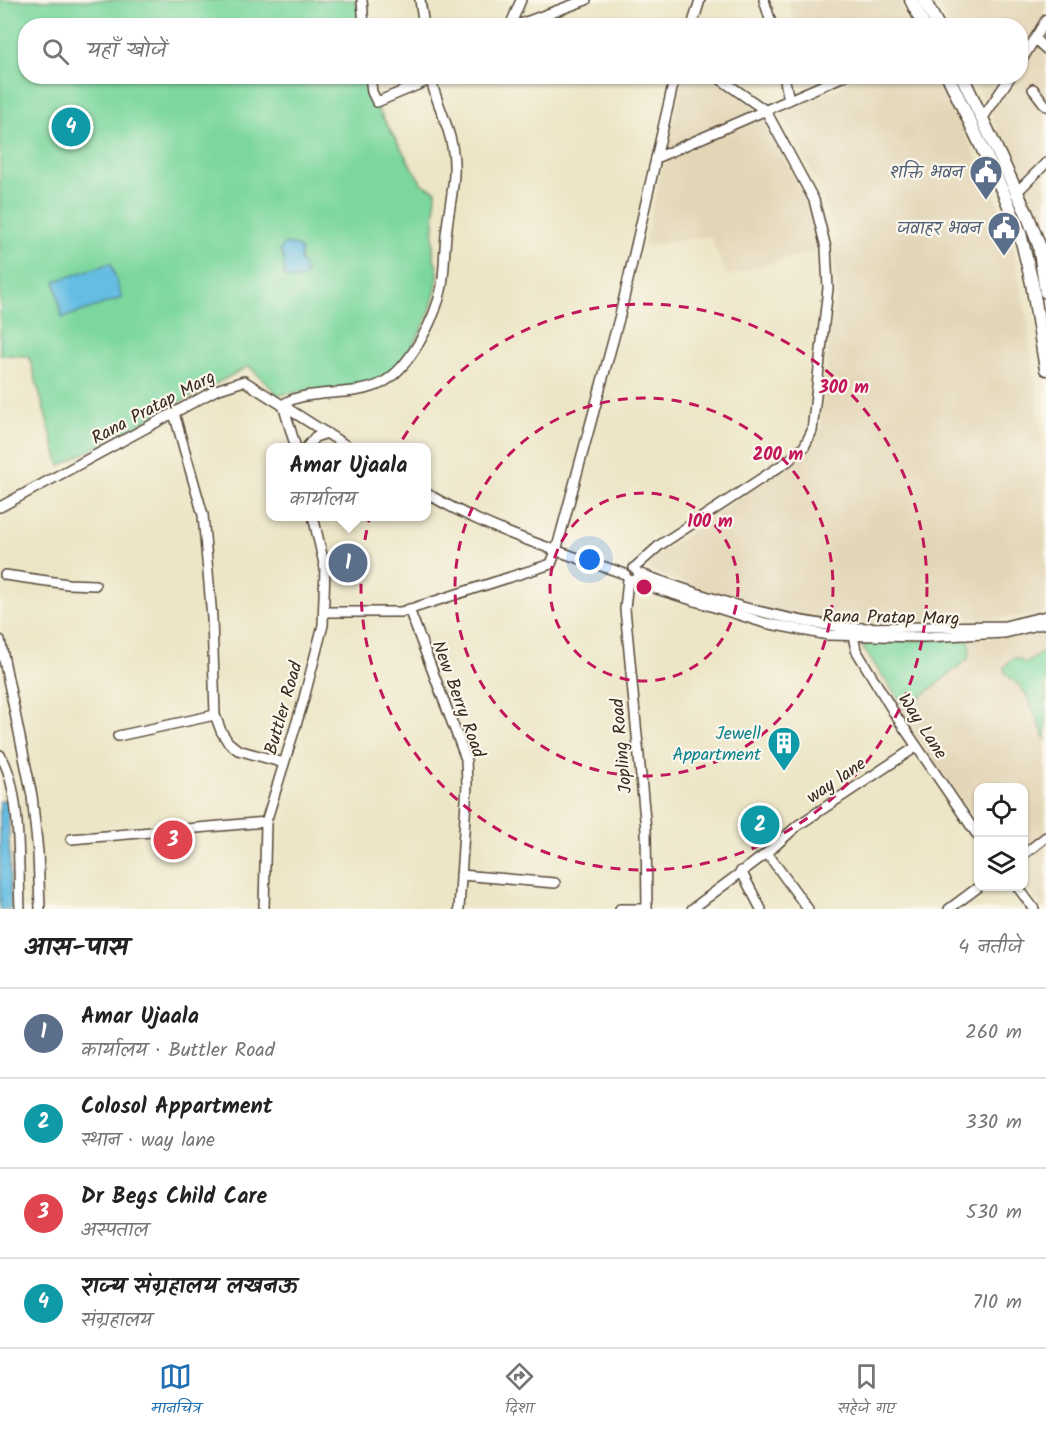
<!DOCTYPE html>
<html lang="hi">
<head>
<meta charset="utf-8">
<style>
  :root { --surface:#fff; --page:#f2f2f2; --text:#222; --muted:#767676; --line:#e0e0e0; --accent:#1f6fb2 }
  body { margin:0; font-family:Kalam,"Playpen Sans Deva",sans-serif; background:var(--page); color:var(--text) }
  .controls { position:absolute; right:18px; bottom:18px; display:grid; overflow:hidden; border-radius:12px; box-shadow:0 2px 4px #0004 }
  .controls button { width:54px; height:54px; display:grid; place-items:center; padding:0; border:0; border-bottom:2px solid var(--line); background:var(--surface); color:var(--text); font:30px sans-serif }
  .you { position:absolute; left:590px; top:560px; width:21px; height:21px; margin:-15px; border:4px solid #fff; border-radius:50%; background:#1a73e8; box-shadow:0 0 0 9px #1a73e833 }
  .badge { display:grid; place-items:center; width:39px; height:39px; border-radius:50%; background:var(--accent); color:#fff; font-size:20px; font-weight:700 }
  .pin { position:absolute; translate:-50% -50%; border:3px solid #fff; box-shadow:0 2px 6px #0006 }
  .popup { position:absolute; left:266px; top:443px; width:165px; height:78px; box-sizing:border-box; display:grid; place-content:center; border-radius:12px; background:var(--surface); filter:drop-shadow(0 2px 4px #0005); font-size:20px; white-space:nowrap; color:var(--muted) }
  .popup b { font-size:22px; color:var(--text) }
  .popup::after { content:''; position:absolute; left:50%; top:100%; margin-left:-12px; border:12px solid transparent; border-top-color:var(--surface) }
  .list { margin:0; padding:0; list-style:none }
  h2 { display:flex; justify-content:space-between; align-items:center; height:78px; margin:0; padding:0 24px; font-size:26px }
  h2 small { font-size:20px; font-weight:400; color:var(--muted) }
  .list li { display:grid; grid-template-columns:39px 1fr auto; gap:18px; align-items:center; box-sizing:border-box; height:90px; padding:0 24px; border-top:2px solid var(--line) }
  .list b { display:block; font-size:22px; white-space:nowrap }
  .list p { margin:0; font-size:20px; white-space:nowrap; color:var(--muted) }
  .list em { font-size:20px; font-style:normal; color:var(--muted) }
  .icon { flex:none; width:33px; height:33px; fill:none; stroke:currentColor; stroke-width:2; stroke-linecap:round; stroke-linejoin:round }
  .map { position:relative; flex:none; width:1046px; height:909px; overflow:hidden }
  .search { position:absolute; background:var(--surface); box-shadow:0 2px 4px #0004; left:18px; right:18px; top:18px; height:66px; display:flex; align-items:center; gap:15px; box-sizing:border-box; padding:0 21px; border-radius:24px; color:var(--muted); font-size:22px }
  .sheet { height:438px; background:var(--surface) }
  nav { display:flex; justify-content:space-around; align-items:center; box-sizing:border-box; height:84px; border-top:2px solid var(--line); background:var(--surface); font-size:16px; color:var(--muted) }
  nav a { display:grid; justify-items:center; gap:3px }
  nav .on { color:var(--accent) }
  .map>svg:first-child { display:block }
  .built { fill:#e3d6b7 }
  .green { fill:#7cd79e; stroke:#5c805e; stroke-width:1.5 }
  .water { fill:#65bde3; stroke:#507480; stroke-width:1.5 }
  .lines { fill:none; stroke-linecap:round; stroke-linejoin:round }
  .minor-casing { stroke:#564637; stroke-width:12 }
  .major-casing { stroke:#564637; stroke-width:15 }
  .minor { stroke:#fff; stroke-width:9 }
  .major { stroke:#fff; stroke-width:12 }
  .ring { fill:none; stroke:#c2185b; stroke-width:3; stroke-dasharray:10 8 }
  .labels { text-anchor:middle; stroke-width:4.5; stroke-linejoin:round; paint-order:stroke }
  .service-label { font-size:18px; fill:#4e5e75; stroke:#fbf7ec; text-anchor:end }
  .street-label { font-size:18px; fill:#3b2a1e; stroke:#fbf7ec }
  .culture-label { font-size:18px; fill:#0d838f; stroke:#fbf7ec; text-anchor:end }
  .centre { fill:#c2185b; stroke:#fbf7ec; stroke-width:3 }
  .ring-label { font-size:18px; text-anchor:middle; font-weight:bold; fill:#c2185b; stroke:#fbf7ec; stroke-width:4.5; stroke-linejoin:round; paint-order:stroke }
</style>
</head>
<body>
<div class="map">
<svg width="1046" height="909" viewBox="0 0 1046 909">
  <rect width="100%" height="100%" fill="#fbf7ec"/>
  <filter id="ink" filterUnits="userSpaceOnUse"><feTurbulence type="fractalNoise" baseFrequency=".0167" numOctaves="2"/><feDisplacementMap in="SourceGraphic" scale="12" xChannelSelector="R" yChannelSelector="G"/><feConvolveMatrix kernelMatrix="1 2 1 2 8 2 1 2 1" color-interpolation-filters="sRGB"/></filter>
  <filter id="wash" filterUnits="userSpaceOnUse"><feTurbulence type="fractalNoise" baseFrequency=".008" numOctaves="4" result="noise"/><feDisplacementMap in="SourceGraphic" scale="24" xChannelSelector="R" yChannelSelector="G"/><feGaussianBlur stdDeviation="1.35" result="paint"/><feColorMatrix in="noise" values="0 0 0 0 0 0 0 0 0 0 0 0 0 0 0 0 0 1.4 0 .05"/><feComposite in="paint" operator="in"/></filter>
  <g filter="url(#wash)">
    <rect width="100%" height="100%" fill="#ece5c6"/>
    <!-- built -->
    <g class="built">
      <polygon points="787,0 900,0 913,25 797,25"/>
      <polygon points="937,0 1046,0 1046,229 1040,232 975,77 1020,76 1020,26 949,25"/>
      <polygon points="683,77 705,77 730,89 756,108 795,178 811,214 820,249 727,276 710,236 644,246"/>
      <polygon points="863,77 939,77 1010,231 1027,318 1046,469 1046,611 1029,616 847,624 783,616 648,570 651,560 809,449 821,427 829,339 836,297 833,231 818,183 781,112"/>
      <polygon points="1046,628 1046,909 1042,909 1024,884 1024,788 978,788 978,823 925,750 861,649 863,640 1005,637"/>
    </g>
    <!-- green -->
    <g class="green">
      <path d="M0 0H356L360 25 26 26V76L366 77 368 93 422 184 436 191C435 211 433 231 433 251 433 260 439 268 438 277 433 314 408 372 369 384 340 393 308 389 278 395L249 366 60 466 29 356 0 355Z"/>
      <polygon points="969,639 970,652 968,659 906,709 863,648 865,642"/>
      <polygon points="1046,649 1046,740 1027,696 1021,687 1005,673 1004,667 1013,658 1018,658 1024,663 1027,663"/>
    </g>
    <!-- water -->
    <g class="water">
      <polygon points="286,244 297,246 301,250 300,260 304,265 306,274 302,279 290,279 284,276 284,259 280,251 282,246"/>
      <polygon points="111,263 122,298 62,318 55,281"/>
      <polygon points="8,800 11,909 0,909 0,801"/>
    </g>
  </g>
  <g filter="url(#ink)">
    <g class="lines">
      <!-- minor casing -->
      <g class="minor-casing">
        <g id="minor">
          <polyline points="362,0 364,26"/>
          <polyline points="420,0 424,26"/>
          <polyline points="764,0 772,26"/>
          <polyline points="510,26 521,0"/>
          <polyline points="515,26 586,0"/>
          <polyline points="692,26 700,0"/>
          <polyline points="1035,39 1046,49"/>
          <polyline points="1020,63 1046,20"/>
          <polyline points="370,76 372,92 377,102 439,76"/>
          <polyline points="784,76 789,100"/>
          <polyline points="1033,89 1046,106"/>
          <polyline points="982,119 1011,76"/>
          <polyline points="656,158 844,76"/>
          <polyline points="1017,192 1046,163"/>
          <polyline points="174,413 203,515 212,618 215,715 221,731 228,742 238,750 284,763"/>
          <path d="M296 448 283 405C300 389 354 397 380 384 409 370 436 318 442 286 445 267 444 247 447 227 450 201 458 173 452 146 448 122 435 100 430 76"/>
          <polyline points="306,448 315,437 327,433"/>
          <path d="M426 493C488 530 558 551 625 574"/>
          <polyline points="0,507 216,390 244,381 350,448"/>
          <polyline points="634,568 660,545 788,461 804,447 812,431 828,288 826,248 814,200 766,111 716,76"/>
          <path d="M638 573C707 598 779 621 852 628L1005 626 1046 616"/>
          <polyline points="5,575 68,584 95,585"/>
          <polyline points="628,579 625,609 646,830 647,909"/>
          <polyline points="634,580 657,589 765,623 828,635 925,637 1005,633 1046,623"/>
          <polyline points="409,609 466,759 467,785 459,909"/>
          <polyline points="324,612 401,612 551,564 556,551 620,315 675,76"/>
          <polyline points="852,631 856,650 896,716 978,836"/>
          <polyline points="0,640 32,796 38,852 40,909"/>
          <polyline points="118,736 215,715"/>
          <path d="M0 755C22 787 18 868 20 909"/>
          <polyline points="71,839 266,822"/>
          <polyline points="767,853 808,909"/>
          <polyline points="1024,854 1046,837"/>
          <polyline points="741,871 761,909"/>
          <polyline points="461,875 555,883"/>
          <polyline points="1017,886 1034,909"/>
          <polyline points="264,909 266,822 303,702 323,625 325,568 313,516"/>
          <polyline points="620,909 647,909"/>
          <polyline points="692,909 767,853 797,826 916,747"/>
          <polyline points="949,909 980,886"/>
        </g>
      </g>
      <!-- major casing -->
      <g class="major-casing">
        <g id="major">
          <polyline points="911,0 924,26"/>
          <polyline points="924,0 938,26"/>
          <polyline points="948,76 1005,196 1020,233 1032,283 1046,369"/>
          <polyline points="962,76 1027,214 1039,245 1046,292"/>
        </g>
      </g>
      <!-- minor -->
      <use href="#minor" class="minor"/>
      <!-- major -->
      <use href="#major" class="major"/>
    </g>
  </g>
  <!-- distance rings -->
  <g class="ring">
    <circle cx="644" cy="587" r="94"/>
    <circle cx="644" cy="587" r="189"/>
    <circle cx="644" cy="587" r="283"/>
  </g>
  <!-- icons -->
  <defs>
    <g id="civic-pin" transform="scale(1.725)"><path d="M0 17L-7.5 6A9.5 9.5 0 1 1 7.5 6Z" fill="#5c6f8a" stroke="#fbf7ec"/><path d="M-.6-6.5H3V-4.5H.6V-3L4-1V1h2V6H-6V1h2V-1L-.6-3ZM-1.2 2.5V6h2.4V2.5Z" fill="#fff"/></g>
    <g id="building-pin" transform="scale(1.725)"><path d="M0 17L-7.5 6A9.5 9.5 0 1 1 7.5 6Z" fill="#0f9aa8" stroke="#fbf7ec"/><path d="M-4-6H4V6H1V3H-1V6H-4ZM-2.5-4.3h1.7v1.8h-1.7ZM.8-4.3h1.7v1.8H.8ZM-2.5-1h1.7V.8h-1.7ZM.8-1h1.7V.8H.8Z" fill="#fff"/></g>
  </defs>
  <g fill-rule="evenodd">
    <use href="#civic-pin" x="986" y="172"/>
    <use href="#civic-pin" x="1004" y="228"/>
    <use href="#building-pin" x="784" y="743"/>
  </g>
  <g class="labels">
    <!-- service labels -->
    <g class="service-label">
      <text x="963" y="178">शक्ति भवन</text>
      <text x="981" y="234">जवाहर भवन</text>
    </g>
    <!-- street labels -->
    <g class="street-label">
      <text transform="translate(153 407) rotate(-28)" y="6">Rana Pratap Marg</text>
      <text transform="translate(891 617) rotate(1)" y="6">Rana Pratap Marg</text>
      <text transform="translate(459 699) rotate(70)" y="6">New Berry Road</text>
      <text transform="translate(283 708) rotate(-74)" y="6">Buttler Road</text>
      <text transform="translate(923 726) rotate(57)" y="6">Way Lane</text>
      <text transform="translate(621 746) rotate(-95)" y="6">Jopling Road</text>
      <text transform="translate(836 780) rotate(-34)" y="6">way lane</text>
    </g>
    <!-- culture labels -->
    <g class="culture-label">
      <text x="761" y="739">Jewell<tspan x="761" dy="21">Appartment</tspan></text>
    </g>
  </g>
  <circle cx="644" cy="587" r="9" class="centre"/>
  <g class="ring-label">
    <text x="844" y="393">300 m</text>
    <text x="778" y="460">200 m</text>
    <text x="710" y="527">100 m</text>
  </g>
</svg>
<div class="controls">
<button><svg class="icon" aria-label="locate" viewBox="0 0 24 24"><circle cx="12" cy="12" r="6"/><path d="M12 2v4M12 18v4M2 12h4M18 12h4"/></svg></button>
<button><svg class="icon" aria-label="layers" viewBox="0 0 24 24"><path d="M12 4l9 5-9 5-9-5zM3 14l9 5 9-5"/></svg></button>
</div>
<div class="you"></div>
<div class="pin badge" style="left:348px;top:563px;background:#5c6f8a">1</div>
<div class="popup"><b>Amar Ujaala</b>कार्यालय</div>
<div class="pin badge" style="left:760px;top:825px;background:#0f9aa8">2</div>
<div class="pin badge" style="left:173px;top:840px;background:#e0444e">3</div>
<div class="pin badge" style="left:71px;top:127px;background:#0f9aa8">4</div>
<div class="search"><svg class="icon" aria-label="search" viewBox="0 0 24 24"><circle cx="10" cy="10" r="6"/><path d="M15 15l6 6"/></svg>यहाँ खोजें</div>
</div>
<section class="sheet">
<h2>आस-पास<small>4 नतीजे</small></h2>
<ul class="list">
<li><span class="badge" style="background:#5c6f8a">1</span><div><b>Amar Ujaala</b><p>कार्यालय · Buttler Road</p></div><em>260 m</em></li>
<li><span class="badge" style="background:#0f9aa8">2</span><div><b>Colosol Appartment</b><p>स्थान · way lane</p></div><em>330 m</em></li>
<li><span class="badge" style="background:#e0444e">3</span><div><b>Dr Begs Child Care</b><p>अस्पताल</p></div><em>530 m</em></li>
<li><span class="badge" style="background:#0f9aa8">4</span><div><b>राज्य संग्रहालय लखनऊ</b><p>संग्रहालय</p></div><em>710 m</em></li>
</ul>
</section>
<nav>
<a class="on"><svg class="icon" aria-label="map" viewBox="0 0 24 24"><path d="M3 6l6-2 6 2 6-2v14l-6 2-6-2-6 2zM9 4v14M15 6v14"/></svg>मानचित्र</a>
<a><svg class="icon" aria-label="directions" viewBox="0 0 24 24"><path d="M12 3l9 9-9 9-9-9zM9 14v-3h6M13 9l2 2-2 2"/></svg>दिशा</a>
<a><svg class="icon" aria-label="saved" viewBox="0 0 24 24"><path d="M7 4h10v16l-5-4-5 4z"/></svg>सहेजे गए</a>
</nav>
</body>
</html>
